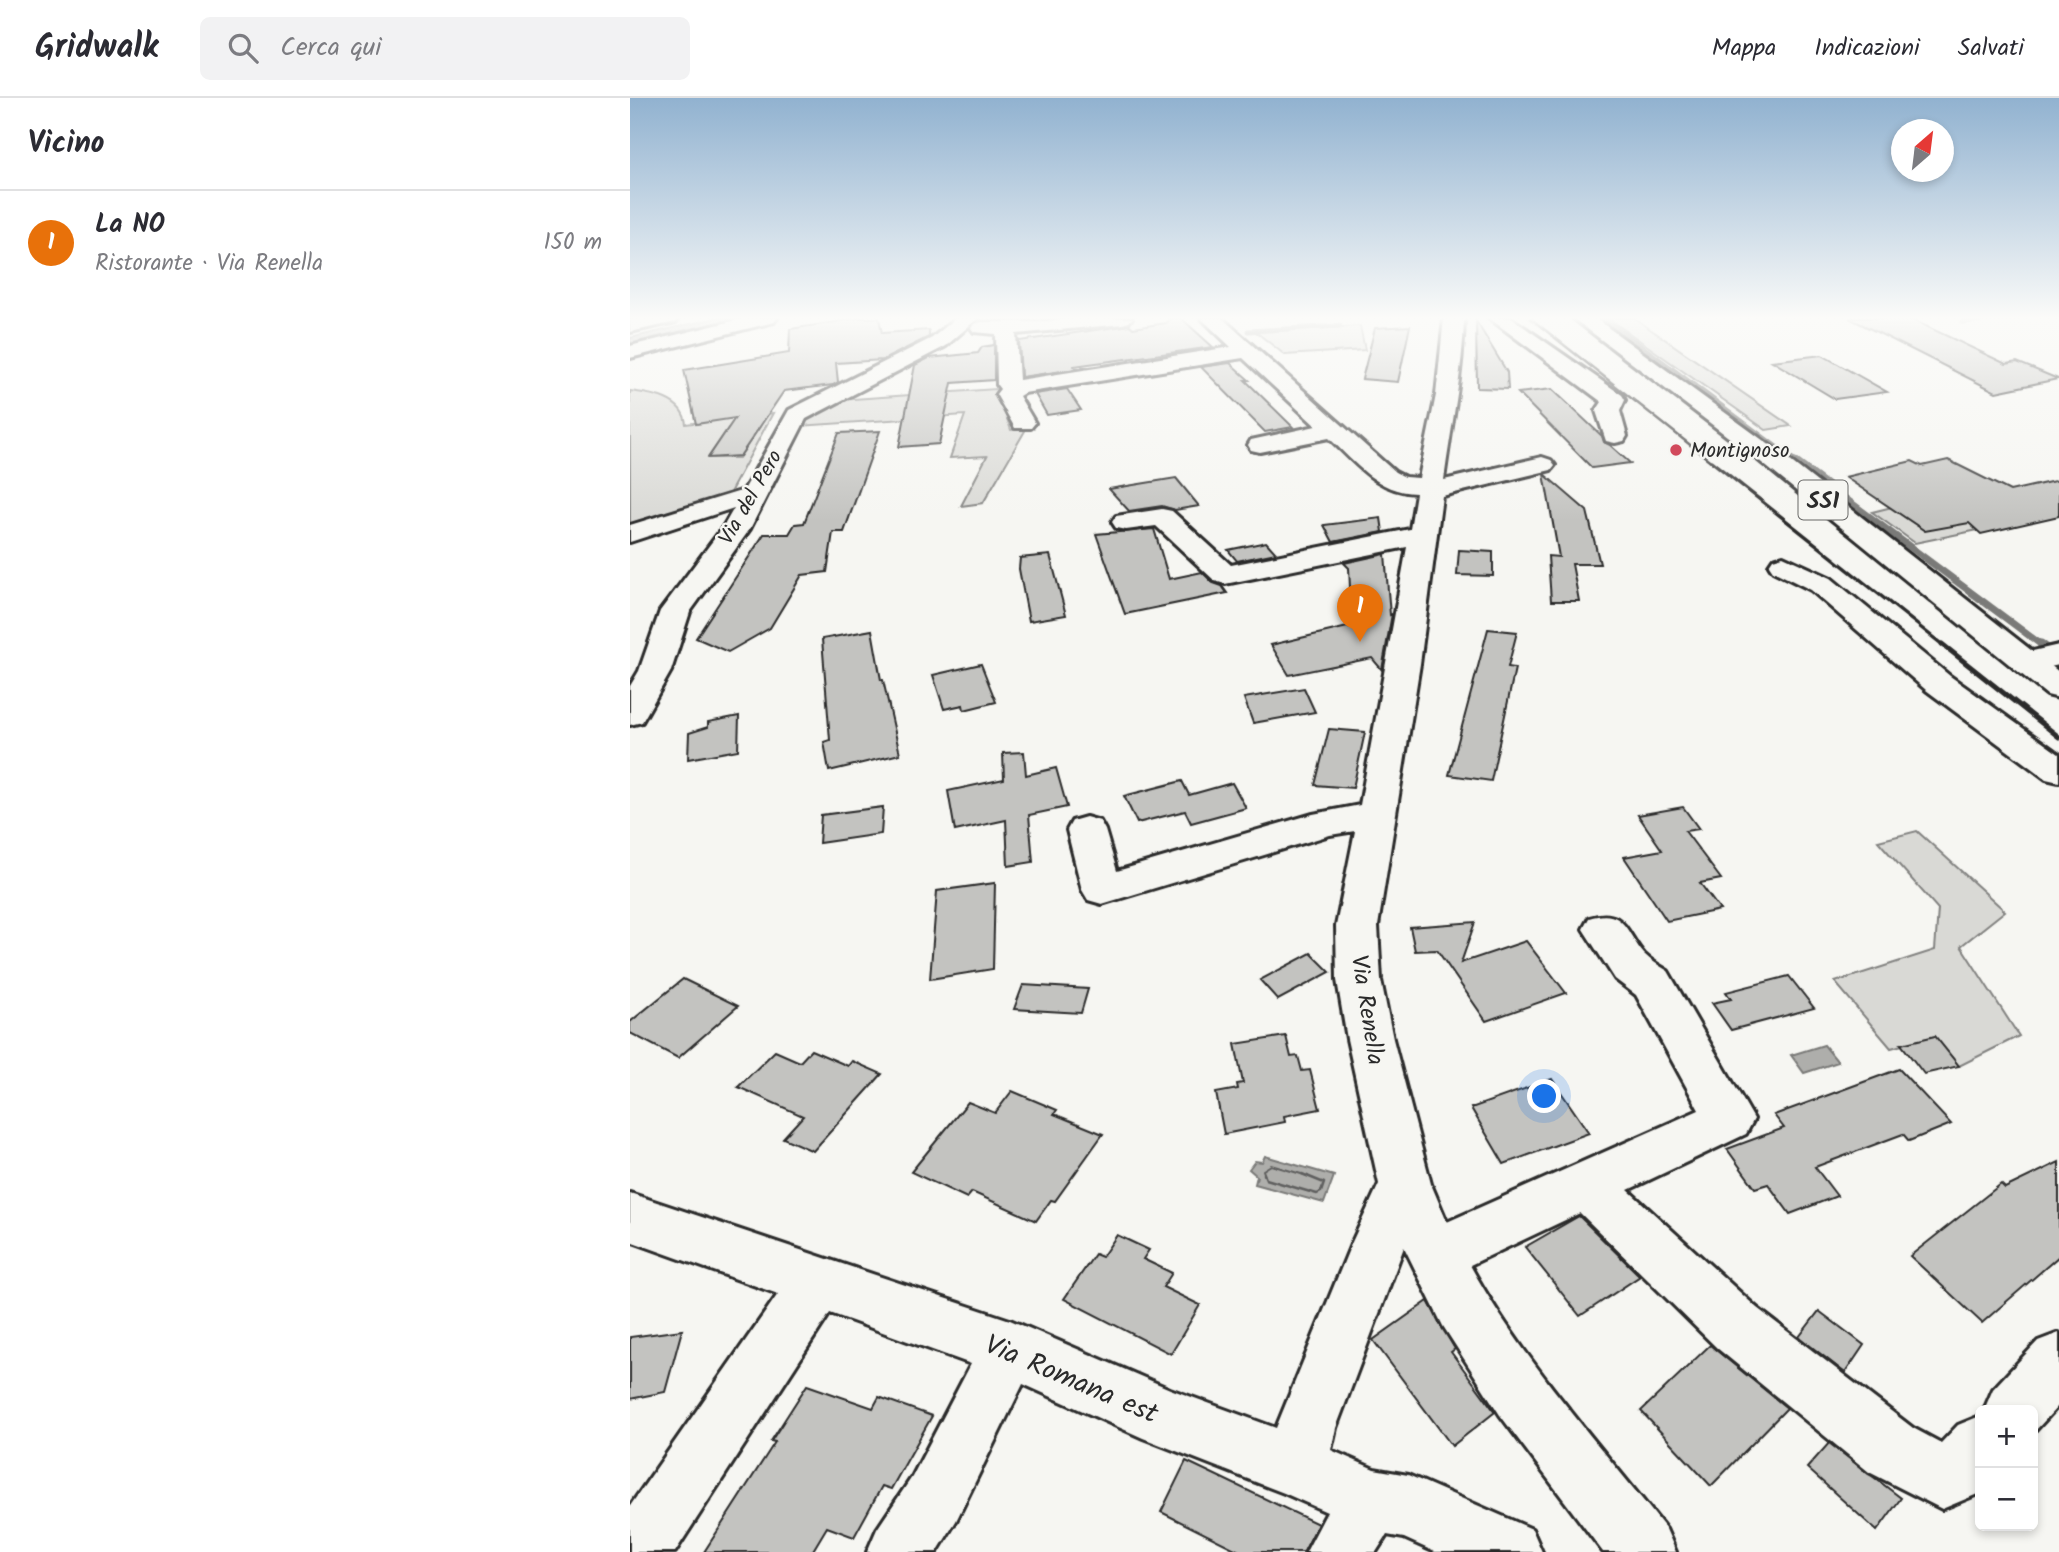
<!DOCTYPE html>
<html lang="it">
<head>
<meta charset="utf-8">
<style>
  :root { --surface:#fff; --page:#f2f2f3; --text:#2b2b33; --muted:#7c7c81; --line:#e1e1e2; --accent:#d93025 }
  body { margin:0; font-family:Kalam,sans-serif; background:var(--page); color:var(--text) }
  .controls { position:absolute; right:21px; bottom:21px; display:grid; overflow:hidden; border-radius:10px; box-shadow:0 4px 10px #0003 }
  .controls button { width:63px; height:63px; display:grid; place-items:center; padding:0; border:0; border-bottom:2px solid var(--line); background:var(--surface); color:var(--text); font:35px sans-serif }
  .compass { position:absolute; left:1261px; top:21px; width:63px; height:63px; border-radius:50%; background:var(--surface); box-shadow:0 4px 10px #0003; rotate:28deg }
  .you { position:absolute; left:915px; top:999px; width:24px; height:24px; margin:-18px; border:5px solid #fff; border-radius:50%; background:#1a73e8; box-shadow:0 0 0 10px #1a73e833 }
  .badge { display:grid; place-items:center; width:46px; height:46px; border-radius:50%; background:var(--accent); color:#fff; font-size:23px; font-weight:700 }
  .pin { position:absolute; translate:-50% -58px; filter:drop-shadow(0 2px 4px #0008) }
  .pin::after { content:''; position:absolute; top:37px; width:24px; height:21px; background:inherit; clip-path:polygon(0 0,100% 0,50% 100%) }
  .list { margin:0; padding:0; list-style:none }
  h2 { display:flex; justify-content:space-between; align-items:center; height:91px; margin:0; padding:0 28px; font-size:30px }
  h2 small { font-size:23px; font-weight:400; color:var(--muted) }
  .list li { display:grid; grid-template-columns:46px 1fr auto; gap:21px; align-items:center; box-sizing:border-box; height:105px; padding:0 28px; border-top:2px solid var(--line) }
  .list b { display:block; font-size:26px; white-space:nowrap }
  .list p { margin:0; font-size:23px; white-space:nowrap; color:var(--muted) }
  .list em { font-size:23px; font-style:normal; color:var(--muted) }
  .icon { flex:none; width:38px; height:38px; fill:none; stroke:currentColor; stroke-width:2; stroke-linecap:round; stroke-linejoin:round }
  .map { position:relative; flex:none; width:1429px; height:1454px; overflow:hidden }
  header { display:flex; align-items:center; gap:42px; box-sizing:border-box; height:98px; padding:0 35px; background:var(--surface); border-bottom:2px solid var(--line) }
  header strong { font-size:33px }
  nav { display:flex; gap:38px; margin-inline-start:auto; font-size:24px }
  .search { width:490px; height:63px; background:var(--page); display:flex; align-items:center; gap:18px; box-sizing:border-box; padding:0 24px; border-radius:10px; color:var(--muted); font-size:26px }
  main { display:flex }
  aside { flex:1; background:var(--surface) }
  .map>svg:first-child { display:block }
  .green { fill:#d9d9d5; stroke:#828280; stroke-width:2; fill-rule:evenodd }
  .water { fill:#aeaeab; stroke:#7a7a78; stroke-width:2 }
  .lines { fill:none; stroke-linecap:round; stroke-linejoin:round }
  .shore-far1 { stroke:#5f5f5e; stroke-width:2 }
  .shore { stroke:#5f5f5e; stroke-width:2.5 }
  .stream-far2 { stroke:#7a7a78; stroke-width:5 }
  .stream-far1 { stroke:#7a7a78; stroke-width:7 }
  .stream { stroke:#7a7a78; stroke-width:9 }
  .building { fill:#c3c3c0; stroke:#2b2b2b; stroke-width:2 }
  .minor-casing { stroke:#2b2b2b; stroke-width:6 }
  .major-casing { stroke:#2b2b2b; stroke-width:6 }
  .minor { fill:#f6f6f2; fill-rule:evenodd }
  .major { fill:#f6f6f2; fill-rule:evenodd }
  .rail-far2 { stroke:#2b2b2b; stroke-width:2.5 }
  .rail-far1 { stroke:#2b2b2b; stroke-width:3.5 }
  .rail { stroke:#2b2b2b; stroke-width:5 }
  .poi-dot { fill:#d1495b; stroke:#f6f6f2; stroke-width:2.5 }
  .labels { text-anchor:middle; stroke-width:5; stroke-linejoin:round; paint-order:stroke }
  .far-poi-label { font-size:21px; fill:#2b2b2b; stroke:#f6f6f2; text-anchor:start }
  .far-street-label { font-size:21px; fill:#2b2b2b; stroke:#f6f6f2 }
  .shield { fill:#f6f6f2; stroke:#686867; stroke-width:2 }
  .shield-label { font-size:23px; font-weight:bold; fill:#2b2b2b }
  .street-label { font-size:24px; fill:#2b2b2b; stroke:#f6f6f2 }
  .near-street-label { font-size:28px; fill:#2b2b2b; stroke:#f6f6f2 }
</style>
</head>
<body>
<header>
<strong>Gridwalk</strong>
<div class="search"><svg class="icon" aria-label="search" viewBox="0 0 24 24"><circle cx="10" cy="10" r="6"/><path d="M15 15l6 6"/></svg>Cerca qui</div>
<nav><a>Mappa</a><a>Indicazioni</a><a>Salvati</a></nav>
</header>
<main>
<aside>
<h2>Vicino<small></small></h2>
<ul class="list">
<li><span class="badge" style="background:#e8710a">1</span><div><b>La NO</b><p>Ristorante · Via Renella</p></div><em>150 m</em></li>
</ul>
</aside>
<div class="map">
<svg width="1429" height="1454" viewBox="0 0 1429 1454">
  <rect width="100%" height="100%" fill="#f6f6f2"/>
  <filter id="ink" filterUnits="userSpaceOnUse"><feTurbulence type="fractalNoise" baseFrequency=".0143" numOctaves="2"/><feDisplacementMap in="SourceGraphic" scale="14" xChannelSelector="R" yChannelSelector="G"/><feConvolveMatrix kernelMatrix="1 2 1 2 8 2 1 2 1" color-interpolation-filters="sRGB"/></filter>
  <g filter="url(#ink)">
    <!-- green -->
    <g class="green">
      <polygon points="978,220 1004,220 1161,328 1136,332"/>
      <polygon points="730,228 735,252 655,257 626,234"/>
      <polygon points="366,291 381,332 396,331 353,405 331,408 357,358 320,360 335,317 169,328 174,319 209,302"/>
      <path d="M0 293C22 296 53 300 56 326L143 315 96 402 0 431ZM115 329 129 330 109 360H78L98 330Z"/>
      <polygon points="1318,395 1377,426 1285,445 1242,414"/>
      <polygon points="1287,733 1375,813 1331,848 1389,938 1329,968 1305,938 1261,950 1205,884 1305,852 1308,811 1248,743"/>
    </g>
    <!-- water -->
    <g class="water">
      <polygon points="86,220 126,220 0,251 0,240"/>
      <polygon points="1194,947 1208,964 1174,975 1161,957"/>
      <polygon points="635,1058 704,1078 694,1105 625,1086 627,1078 619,1071 625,1063 632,1064"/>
    </g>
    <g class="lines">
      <!-- shore-far1 -->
      <polyline class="shore-far1" points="635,1078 633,1072 641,1067 678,1078"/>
      <!-- shore -->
      <polyline class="shore" points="634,1076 636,1081 687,1096 691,1094 694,1085 672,1076"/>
      <!-- stream-far2 -->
      <g class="stream-far2">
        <polyline points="974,220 1168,365"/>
        <polyline points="1332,224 1387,220"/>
        <polyline points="618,233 710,228"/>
      </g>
      <!-- stream-far1 -->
      <polyline class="stream-far1" points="1165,363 1413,548"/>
      <!-- stream -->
      <polyline class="stream" points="1411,546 1429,560"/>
    </g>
    <!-- building -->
    <g class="building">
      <polygon points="231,220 249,220 252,235 299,232 299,239 253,262 206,265 208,284 203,287 154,293 110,358 78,360 105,320 66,326 54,272 159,255 160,231"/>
      <polygon points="541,220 551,220 583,249 444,268 446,271 391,279 389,243 500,227 503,230 536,225"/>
      <polygon points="1219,220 1279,220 1376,266 1387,264 1428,281 1366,294"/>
      <polygon points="846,223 877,274 878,291 847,290"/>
      <polygon points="780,228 768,284 732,281 745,230"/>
      <polygon points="364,247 364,282 322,285 309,346 269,349 285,267 299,260 348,255 352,249"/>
      <polygon points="1192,257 1257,294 1205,301 1142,263"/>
      <polygon points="600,265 619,282 615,282 663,329 635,334 571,269"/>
      <polygon points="437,291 451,312 417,317 405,296"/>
      <polygon points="922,291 972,338 974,344 980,347 1000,365 962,370 888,295"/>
      <polygon points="250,333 214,434 203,434 197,474 172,477 140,530 98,554 66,540 134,436 159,436 165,426 174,425 209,335"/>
      <polygon points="1318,362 1380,393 1429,382 1429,418 1351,436 1339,425 1295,433 1215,379 1282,363 1292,368"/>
      <polygon points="914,376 957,413 970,466 942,466 949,503 921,503 918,458 929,459"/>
      <polygon points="546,380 569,408 545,412 532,408 499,413 479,391"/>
      <polygon points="751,420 753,434 703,444 694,427"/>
      <polygon points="524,431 539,481 572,474 583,485 592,488 597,495 495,516 466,436"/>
      <polygon points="636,444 646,455 607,463 598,452"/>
      <polygon points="829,452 863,454 863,478 827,477"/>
      <polygon points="755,456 760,517 762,516 752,572 742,560 659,577 641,547 722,528 719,470 714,465"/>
      <polygon points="420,457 436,517 399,523 389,471 390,460"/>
      <polygon points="858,531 887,534 878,569 885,570 861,683 819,677"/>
      <polygon points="242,532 251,582 253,582 270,656 199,673 194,644 200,642 192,541"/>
      <polygon points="351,566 366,604 334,612 333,607 314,611 303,577"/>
      <polygon points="674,590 685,614 623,625 614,600"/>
      <polygon points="109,618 108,652 58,661 59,635 78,629 78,624"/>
      <polygon points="699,631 735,634 723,690 685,687"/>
      <polygon points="394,654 396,677 426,670 437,709 399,717 403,764 378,768 376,722 325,733 318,693 374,681 373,655"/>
      <polygon points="552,683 559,697 602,685 616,710 561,725 555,713 507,725 494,698"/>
      <polygon points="253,709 251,736 189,745 191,717"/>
      <polygon points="1053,709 1069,731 1055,733 1091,781 1070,785 1090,812 1037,823 994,759 1032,752 1008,717"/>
      <polygon points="365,785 363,871 300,881 307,793"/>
      <polygon points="845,824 831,865 896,843 936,895 856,923 807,852 785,853 780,829"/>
      <polygon points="681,855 700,874 648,902 630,882"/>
      <polygon points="1159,878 1184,910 1101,932 1082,905 1101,901 1096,894"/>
      <polygon points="53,881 108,908 48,960 0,935 0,924"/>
      <polygon points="393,887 458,891 451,915 384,911"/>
      <polygon points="656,938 661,959 668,958 672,973 680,972 690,1011 654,1018 655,1024 594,1036 586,995 608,991 607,986 613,985 605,946"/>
      <polygon points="1305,938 1329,968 1294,976 1271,946"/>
      <polygon points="181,952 218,968 222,963 252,976 183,1053 153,1040 173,1018 108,989 145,953 170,964"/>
      <polygon points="1269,971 1321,1026 1279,1043 1273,1036 1185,1069 1207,1098 1160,1116 1138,1086 1125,1090 1097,1051 1154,1030 1144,1017"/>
      <polygon points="922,981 959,1035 874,1066 841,1010"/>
      <polygon points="382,993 427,1012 424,1016 473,1036 425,1103 421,1102 406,1123 342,1094 337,1100 281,1074 338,1004 365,1015"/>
      <polygon points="1429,1064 1429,1158 1352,1225 1280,1158 1371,1086 1375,1090"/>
      <polygon points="949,1118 1010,1178 950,1218 895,1149"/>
      <polygon points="487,1137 519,1152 513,1161 542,1175 533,1189 570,1207 541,1256 434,1201 465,1156 472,1159"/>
      <polygon points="798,1203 825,1251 821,1254 865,1314 822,1348 743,1242"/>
      <polygon points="1189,1213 1234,1247 1215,1275 1169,1239"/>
      <polygon points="52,1232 35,1294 0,1301 0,1239"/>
      <polygon points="1080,1247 1157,1310 1081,1388 1011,1313"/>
      <polygon points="177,1287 243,1310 249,1299 302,1318 261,1391 252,1388 224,1439 197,1429 182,1454 74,1454 145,1344 141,1343"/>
      <polygon points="1199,1345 1271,1400 1247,1433 1177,1370"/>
      <polygon points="556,1363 688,1426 674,1454 611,1454 531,1414"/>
    </g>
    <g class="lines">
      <!-- minor casing -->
      <g class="minor-casing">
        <g id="minor">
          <polygon points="115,220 147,220 144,224 0,260 0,248"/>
          <polygon points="326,220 348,220 316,248 176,321 120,431 60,514 41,573 12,624 0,627 0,588 9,573 30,513 93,429 104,410 0,444 0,427 114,392 159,312 302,240"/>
          <path d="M446 220H502L499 224 492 226 386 236 389 282 601 249 571 220H592L765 374 775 379 789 380 806 297 814 220H834C833 274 821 328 814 382L912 359 921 362 925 367 921 372 812 398 790 566 748 828 751 882 763 941 801 1086 817 1124 1069 1012 1006 897 985 881 953 831 959 820C995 809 995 834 1014 856 1021 863 1030 868 1038 873L1124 1021 1116 1036 998 1092 1127 1210 1283 1330 1311 1345 1328 1327 1350 1318V1395L1312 1411 1239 1374 1087 1250 950 1115 840 1167C892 1262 969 1346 1036 1431L1046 1454H973L870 1317 813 1228 774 1149 706 1330 701 1352 744 1371 778 1377 902 1431 912 1454H805L774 1440 757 1437 746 1454H676L697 1414 654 1395 513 1340 393 1286 326 1423 307 1454H237L247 1431 282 1379 341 1266 200 1215 45 1454H0V1408L148 1196 0 1143V1095L380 1222 540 1291 646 1330 722 1144 749 1086 717 941 707 882 706 828 725 733 700 737 472 806 458 802 452 792 437 732 442 723 456 719 470 723 475 732 487 773 683 716 730 707 777 449 595 486 585 483 526 428 496 432 486 430 482 424 486 418 532 411 542 413 601 467 780 431 786 395C747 394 727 366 699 340L630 354 621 352 618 347 621 342 686 328 613 260 394 295 389 298 405 325 401 330H385L366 296 370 291 367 287 366 236 344 234 341 230 344 226 351 224H408Z"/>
          <polygon points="859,220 881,220 992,297 995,302 990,313 997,338 994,343 985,345 976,343 966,313 972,304"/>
          <polygon points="1153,458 1201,480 1320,578 1429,656 1429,684 1416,681 1296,592 1181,492 1143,473 1139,467 1143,461"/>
          <polygon points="1429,547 1429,567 1396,574 1385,571 1380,564 1385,557"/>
          <polygon points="1429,1235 1429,1307 1405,1333 1403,1334 1403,1312 1354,1312 1363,1291 1408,1243"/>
        </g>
      </g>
      <!-- major casing -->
      <g class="major-casing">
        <g id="major">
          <polygon points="12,220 49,220 46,224 0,234 0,222"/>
          <polygon points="943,220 965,220 1145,351 1429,574 1429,600 1417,597 1127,361"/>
        </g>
      </g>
      <!-- minor -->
      <use href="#minor" class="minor"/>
      <!-- major -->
      <use href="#major" class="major"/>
      <!-- rail-far2 -->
      <polyline class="rail-far2" points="900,220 1083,365"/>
      <!-- rail-far1 -->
      <polyline class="rail-far1" points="1081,363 1314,548"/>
      <!-- rail -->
      <polyline class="rail" points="1312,546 1429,639"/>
    </g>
  </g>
  <!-- sky -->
  <linearGradient id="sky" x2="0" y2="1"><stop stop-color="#91b2d0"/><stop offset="0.52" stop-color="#fbfbf9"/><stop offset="1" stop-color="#fbfbf9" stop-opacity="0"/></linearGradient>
  <rect width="1429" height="423" fill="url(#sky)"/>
  <!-- markers -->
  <circle class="poi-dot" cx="1046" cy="352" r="7"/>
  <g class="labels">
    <!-- far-poi labels -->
    <g class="far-poi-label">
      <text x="1060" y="359">Montignoso</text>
    </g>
    <!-- far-street labels -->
    <g class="far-street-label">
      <text transform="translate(120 399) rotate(-60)" y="7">Via del Pero</text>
    </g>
    <!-- shield labels -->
    <rect class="shield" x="1168.5" y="382.5" width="49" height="39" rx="5"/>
    <g class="shield-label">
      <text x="1193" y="410">SS1</text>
    </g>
    <!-- street labels -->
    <g class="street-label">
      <text transform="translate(738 912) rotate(81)" y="8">Via Renella</text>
    </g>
    <!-- near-street labels -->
    <g class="near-street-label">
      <text transform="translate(442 1280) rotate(23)" y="10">Via Romana est</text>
    </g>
  </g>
</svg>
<div class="controls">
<button>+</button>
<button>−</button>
</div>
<svg class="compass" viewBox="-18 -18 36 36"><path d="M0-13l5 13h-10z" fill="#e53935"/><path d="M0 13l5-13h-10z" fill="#7c7c81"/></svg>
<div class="you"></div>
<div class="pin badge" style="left:730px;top:544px;background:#e8710a">1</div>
</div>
</main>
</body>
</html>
